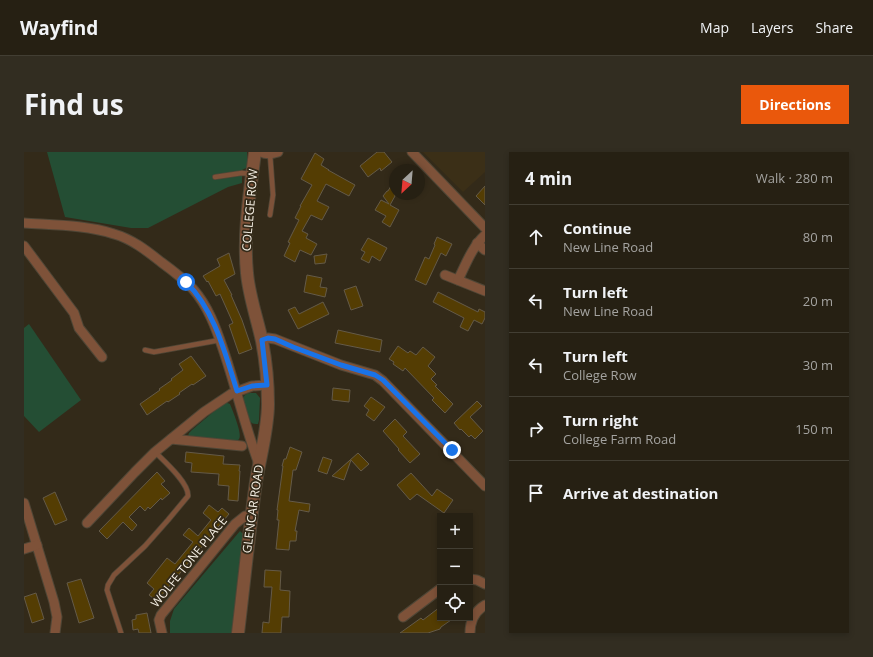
<!DOCTYPE html>
<html lang="en">
<head>
<meta charset="utf-8">
<style>
  :root { --surface:#262013; --page:#322d21; --text:#f1f3f6; --muted:#a4a3a0; --line:#423e33; --accent:#ea580c }
  body { margin:0; font-family:"Open Sans",sans-serif; background:var(--page); color:var(--text) }
  .controls { position:absolute; right:12px; bottom:12px; display:grid; overflow:hidden; border-radius:0px; box-shadow:0 2px 6px #0003 }
  .controls button { width:36px; height:36px; display:grid; place-items:center; padding:0; border:0; border-bottom:1px solid var(--line); background:var(--surface); color:var(--text); font:20px sans-serif }
  .compass { position:absolute; left:365px; top:12px; width:36px; height:36px; border-radius:50%; background:var(--surface); box-shadow:0 2px 6px #0003; rotate:206deg }
  .stop { position:absolute; width:12px; height:12px; margin:-9px; border:3px solid #1a73e8; border-radius:50%; background:#fff }
  .stop.end { background:#1a73e8; border-color:#fff; box-shadow:0 1px 4px #0008 }
  .list { margin:0; padding:0; list-style:none }
  h2 { display:flex; justify-content:space-between; align-items:center; height:52px; margin:0; padding:0 16px; font-size:17px }
  h2 small { font-size:13px; font-weight:400; color:var(--muted) }
  .list li { display:grid; grid-template-columns:26px 1fr auto; gap:12px; align-items:center; box-sizing:border-box; height:64px; padding:0 16px; border-top:1px solid var(--line) }
  .list b { display:block; font-size:15px; white-space:nowrap }
  .list p { margin:0; font-size:13px; white-space:nowrap; color:var(--muted) }
  .list em { font-size:13px; font-style:normal; color:var(--muted) }
  .icon { flex:none; width:22px; height:22px; fill:none; stroke:currentColor; stroke-width:2; stroke-linecap:round; stroke-linejoin:round }
  .map { position:relative; flex:none; width:461px; height:481px; overflow:hidden; border-radius:0px }
  header { display:flex; align-items:center; gap:24px; box-sizing:border-box; height:56px; padding:0 20px; background:var(--surface); border-bottom:1px solid var(--line) }
  header strong { font-size:19px }
  nav { display:flex; gap:22px; margin-inline-start:auto; font-size:14px }
  .intro { display:flex; align-items:center; justify-content:space-between; box-sizing:border-box; height:96px; padding:0 24px }
  h1 { margin:0; font-size:28px }
  .button { padding:10px 18px; border-radius:0px; background:var(--accent); color:#fff; font-size:14px; font-weight:700 }
  main { display:flex; gap:24px; padding:0 24px }
  aside { flex:1; background:var(--surface); border-radius:0px; box-shadow:0 2px 6px #0003 }
  .map>svg:first-child { display:block }
  .built { fill:#3b2f17 }
  .green { fill:#244e34 }
  .building { fill:#543d03; stroke:#645a48 }
  .lines { fill:none; stroke-linecap:round; stroke-linejoin:round }
  .service-casing { stroke:#4f4636; stroke-width:6 }
  .minor-casing { stroke:#4f4636; stroke-width:11 }
  .tertiary-casing { stroke:#4f4636; stroke-width:14 }
  .service { stroke:#7e5239; stroke-width:4.5 }
  .minor { stroke:#7e5239; stroke-width:9 }
  .tertiary { stroke:#7e5239; stroke-width:12 }
  .route { stroke:#1a73e8; stroke-width:5 }
  .labels { text-anchor:middle; stroke-width:3.5; stroke-linejoin:round; paint-order:stroke }
  .street-label { font-size:12px; fill:#f8f2e7; stroke:#332a19 }
</style>
</head>
<body>
<header>
<strong>Wayfind</strong>
<nav><a>Map</a><a>Layers</a><a>Share</a></nav>
</header>
<div class="intro"><h1>Find us</h1><a class="button">Directions</a></div>
<main>
<div class="map">
<svg width="461" height="481" viewBox="0 0 461 481">
  <rect width="100%" height="100%" fill="#332a19"/>
  <!-- built -->
  <polygon class="built" points="399,0 461,0 461,20 439,40"/>
  <!-- green -->
  <g class="green">
    <polygon points="23,0 223,0 223,11 222,16 218,18 218,31 204,35 124,76 107,76 41,65"/>
    <polygon points="5,172 57,248 15,280 0,264 0,176"/>
    <path d="M228 241H232L236 246 235 268 234 272C230 272 228 272 226 269L219 247C220 242 223 241 228 241Z"/>
    <path d="M201 250 206 252C208 257 219 283 215 287 214 289 211 289 209 290L167 285 164 284 165 281 168 278Z"/>
    <polygon points="216,379 222,385 208,481 146,481 146,469 150,457"/>
  </g>
  <!-- building -->
  <g class="building">
    <polygon points="353,0 360,0 368,10 357,19 356,16 344,25 336,14"/>
    <polygon points="291,1 300,7 297,13 305,18 304,18 331,33 325,44 302,32 293,49 305,55 298,68 287,63 278,79 284,82 282,86 293,92 287,103 276,98 271,110 260,104 266,91 264,90 275,68 271,66 277,54 276,54 288,33 277,27"/>
    <polygon points="371,27 371,44 366,53 375,58 366,75 358,70 362,64 351,58 357,48 365,52 359,44 363,39 364,39"/>
    <polygon points="461,34 461,53 452,44"/>
    <polygon points="413,85 428,92 422,104 417,101 402,133 391,128 401,105 405,107 411,93 410,92"/>
    <polygon points="344,86 363,96 356,109 348,104 345,111 337,107 341,100 337,98"/>
    <polygon points="205,101 211,122 200,128 208,143 207,143 218,168 228,197 215,202 205,173 209,171 196,142 192,144 184,129 183,130 179,124 196,114 193,107"/>
    <polygon points="303,102 301,111 291,112 290,104"/>
    <polygon points="283,123 298,126 296,135 303,136 301,145 280,140"/>
    <polygon points="332,134 339,154 327,158 320,138"/>
    <polygon points="414,140 454,160 455,157 461,160 461,166 458,172 450,168 444,179 436,175 440,166 409,150"/>
    <polygon points="299,150 305,162 274,177 264,158 271,155 275,162"/>
    <polygon points="314,178 358,188 356,200 311,191"/>
    <polygon points="374,194 384,201 386,199 392,203 399,195 411,205 404,214 412,222 407,227 413,233 411,234 429,252 421,261 408,248 410,246 381,216 379,219 369,212 370,210 365,207"/>
    <polygon points="167,204 182,224 169,233 168,232 155,241 156,242 144,250 143,249 123,263 116,252 136,238 135,237 148,228 147,227 159,218 155,212"/>
    <polygon points="309,236 326,238 325,250 308,248"/>
    <polygon points="347,245 361,255 350,269 342,263 345,258 340,254"/>
    <polygon points="453,249 458,254 446,265 459,279 451,287 447,283 445,285 437,277 436,278 430,271"/>
    <polygon points="371,267 383,280 379,284 396,302 386,311 374,298 375,297 359,279"/>
    <polygon points="266,295 278,300 272,318 269,318 265,349 286,352 285,360 275,358 271,379 273,379 272,389 266,389 265,398 252,397 255,368 253,368 254,358 253,358 259,314 258,314 260,307 262,307"/>
    <polygon points="162,300 200,304 199,312 216,313 215,319 216,319 214,349 204,348 205,334 194,333 195,322 167,320 168,311 161,310"/>
    <polygon points="334,301 345,312 337,319 327,308 320,328 308,324"/>
    <polygon points="299,305 308,308 303,322 294,319"/>
    <polygon points="133,320 141,329 137,332 146,341 138,348 137,346 126,357 124,355 121,359 116,354 105,365 113,373 108,379 99,370 83,387 75,379"/>
    <polygon points="387,321 408,344 413,337 429,348 420,361 393,342 386,348 373,333"/>
    <polygon points="31,340 43,368 31,373 19,346"/>
    <polygon points="185,353 194,360 198,356 205,362 133,449 125,443 130,437 123,431 143,406 151,412 169,390 159,383 165,376 174,384 187,368 179,361"/>
    <polygon points="241,418 257,419 256,438 266,439 265,465 258,465 257,481 238,481 239,470 245,471 248,435 240,435"/>
    <polygon points="57,427 70,466 55,471 43,431"/>
    <polygon points="12,441 20,467 8,471 0,445"/>
    <polygon points="416,455 416,466 430,466 417,475 416,477 404,481 376,481 397,466 399,468"/>
    <polygon points="123,461 127,481 115,481 114,477 109,478 108,468 112,467 112,463"/>
  </g>
  <g class="lines">
    <!-- service casing -->
    <g class="service-casing">
      <g id="service">
        <polyline points="246,2 249,43 246,63"/>
        <polyline points="191,25 218,21 227,22"/>
        <polyline points="121,198 130,200 196,188"/>
        <path d="M97 481 83 438 84 433 90 423 121 394 144 368 164 344C165 331 140 309 131 300"/>
      </g>
    </g>
    <!-- minor casing -->
    <g class="minor-casing">
      <g id="minor">
        <path d="M237 0C243 3 248 2 254 0"/>
        <polyline points="388,0 461,76"/>
        <path d="M0 71C29 73 63 73 90 82 108 87 123 99 137 110 148 118 160 127 169 137 184 154 192 176 199 197 212 235 221 275 235 312"/>
        <polyline points="453,91 461,98"/>
        <polyline points="0,94 50,161 55,176 78,205"/>
        <polyline points="421,123 461,139"/>
        <path d="M434 128C442 112 448 95 461 83"/>
        <polyline points="238,188 244,186 251,187 317,213 351,223 359,229 461,334"/>
        <polyline points="147,287 218,294"/>
        <polyline points="0,351 30,450 33,465 31,481"/>
        <polyline points="63,371 111,320 131,300 180,260 207,242 228,234 243,233"/>
        <polyline points="0,397 13,393"/>
        <polyline points="446,427 453,428 461,432"/>
        <polyline points="379,465 416,437"/>
        <polyline points="138,481 135,468 137,463 211,372 221,364 228,364"/>
        <path d="M446 481C446 469 451 459 461 453"/>
      </g>
    </g>
    <!-- tertiary casing -->
    <g class="tertiary-casing">
      <path id="tertiary" d="M214 481C220 431 225 380 232 330 236 305 244 277 244 252 244 231 242 210 238 189 233 166 225 144 223 121 219 81 226 40 231 0"/>
    </g>
    <!-- service -->
    <use href="#service" class="service"/>
    <!-- minor -->
    <use href="#minor" class="minor"/>
    <!-- tertiary -->
    <use href="#tertiary" class="tertiary"/>
  </g>
  <g class="lines">
    <!-- route -->
    <path class="route" d="M162 130C191 159 201 201 213 239L228 234 243 233 238 188 244 186 251 187 269 195 317 213 351 223 359 228 428 298"/>
  </g>
  <g class="labels">
    <!-- street labels -->
    <g class="street-label">
      <text transform="translate(226 58) rotate(-85)" y="4">COLLEGE ROW</text>
      <text transform="translate(229 357) rotate(-82)" y="4">GLENCAR ROAD</text>
      <text transform="translate(165 410) rotate(-51)" y="4">WOLFE TONE PLACE</text>
    </g>
  </g>
</svg>
<div class="controls">
<button>+</button>
<button>−</button>
<button><svg class="icon" aria-label="locate" viewBox="0 0 24 24"><circle cx="12" cy="12" r="6"/><path d="M12 2v4M12 18v4M2 12h4M18 12h4"/></svg></button>
</div>
<svg class="compass" viewBox="-18 -18 36 36"><path d="M0-13l5 13h-10z" fill="#e53935"/><path d="M0 13l5-13h-10z" fill="#a4a3a0"/></svg>
<div class="stop" style="left:162px;top:130px"></div>
<div class="stop end" style="left:428px;top:298px"></div>
</div>
<aside>
<h2>4 min<small>Walk · 280 m</small></h2>
<ul class="list">
<li><svg class="icon" aria-label="ahead" viewBox="0 0 24 24"><path d="M12 20V5M6 11l6-6 6 6"/></svg><div><b>Continue</b><p>New Line Road</p></div><em>80 m</em></li>
<li><svg class="icon" aria-label="left" viewBox="0 0 24 24"><path d="M17 20v-9H6M10 6l-5 5 5 5"/></svg><div><b>Turn left</b><p>New Line Road</p></div><em>20 m</em></li>
<li><svg class="icon" aria-label="left" viewBox="0 0 24 24"><path d="M17 20v-9H6M10 6l-5 5 5 5"/></svg><div><b>Turn left</b><p>College Row</p></div><em>30 m</em></li>
<li><svg class="icon" aria-label="right" viewBox="0 0 24 24"><path d="M7 20v-9h11M14 6l5 5-5 5"/></svg><div><b>Turn right</b><p>College Farm Road</p></div><em>150 m</em></li>
<li><svg class="icon" aria-label="arrive" viewBox="0 0 24 24"><path d="M6 21V4h12l-3 4 3 4H6"/></svg><div><b>Arrive at destination</b></div></li>
</ul>
</aside>
</main>
</body>
</html>
